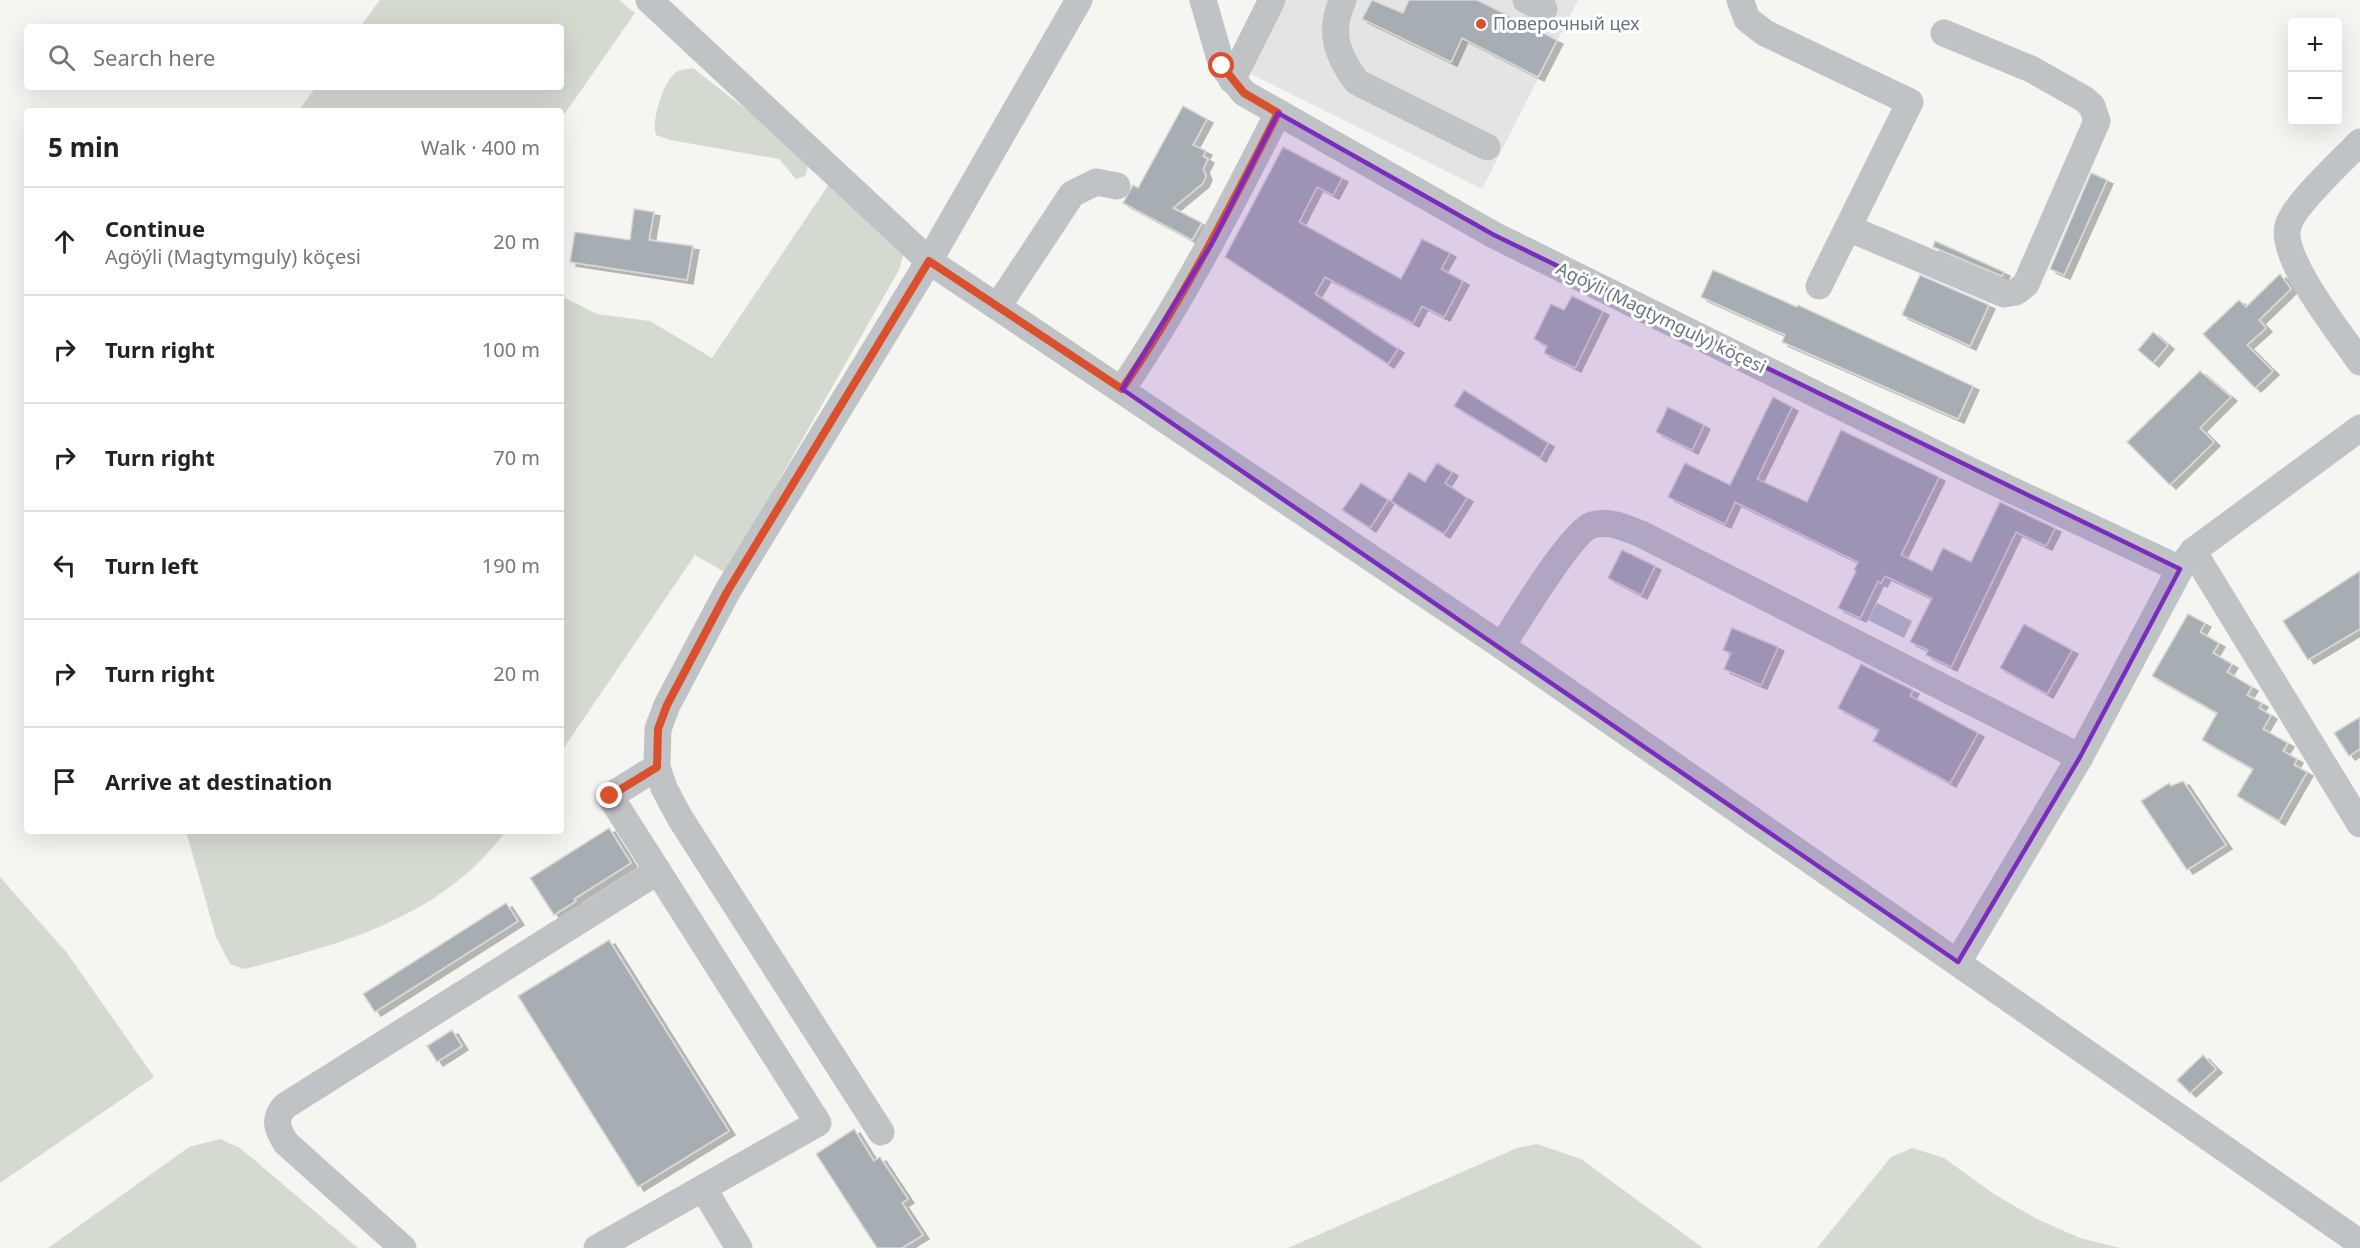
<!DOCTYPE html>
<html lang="en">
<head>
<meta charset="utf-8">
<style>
  :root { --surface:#fff; --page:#f2f2f2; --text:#222; --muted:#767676; --line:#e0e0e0 }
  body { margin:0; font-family:"Noto Sans",sans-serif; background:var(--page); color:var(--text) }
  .controls { position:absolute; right:18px; top:18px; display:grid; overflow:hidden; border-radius:6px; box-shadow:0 6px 24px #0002 }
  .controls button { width:54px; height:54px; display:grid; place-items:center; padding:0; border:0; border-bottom:2px solid var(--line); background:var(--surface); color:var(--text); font:30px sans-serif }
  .stop { position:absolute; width:18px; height:18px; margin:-14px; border:4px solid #db502c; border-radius:50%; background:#fff }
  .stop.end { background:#db502c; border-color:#fff; box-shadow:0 2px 6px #0008 }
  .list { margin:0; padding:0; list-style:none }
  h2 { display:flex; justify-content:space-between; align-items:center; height:78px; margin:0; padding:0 24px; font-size:26px }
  h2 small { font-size:20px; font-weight:400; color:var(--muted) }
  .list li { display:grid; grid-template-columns:39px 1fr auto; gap:18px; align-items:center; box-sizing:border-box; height:108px; padding:0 24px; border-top:2px solid var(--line) }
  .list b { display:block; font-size:22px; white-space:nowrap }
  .list p { margin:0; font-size:20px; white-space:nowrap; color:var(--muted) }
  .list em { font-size:20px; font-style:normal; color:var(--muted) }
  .icon { flex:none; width:33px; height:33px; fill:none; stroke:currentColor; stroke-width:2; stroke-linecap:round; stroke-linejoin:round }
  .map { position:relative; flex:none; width:2360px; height:1248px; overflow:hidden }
  .search { position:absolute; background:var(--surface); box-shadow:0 6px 24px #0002; left:24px; top:24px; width:540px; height:66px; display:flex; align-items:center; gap:15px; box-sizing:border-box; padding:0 21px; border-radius:6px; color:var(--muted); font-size:22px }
  .panel { position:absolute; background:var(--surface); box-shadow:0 6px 24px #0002; left:24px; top:108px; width:540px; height:726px; border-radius:6px }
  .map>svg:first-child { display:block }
  .built { fill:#e3e4e3 }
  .green { fill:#d5dad1 }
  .water { fill:#b7c3c7 }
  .building { fill:#a6aeb3; stroke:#d7d7d5; stroke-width:1.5; filter:url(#shadow) }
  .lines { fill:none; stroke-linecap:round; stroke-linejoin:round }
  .minor { stroke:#bfc3c6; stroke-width:27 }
  .route { stroke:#db502c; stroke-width:8 }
  .marked { fill:#7b2cbf; fill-opacity:0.2; stroke:#7b2cbf; stroke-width:4.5; stroke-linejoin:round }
  .poi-dot { fill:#db502c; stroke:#fff; stroke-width:2 }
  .labels { text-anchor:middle; stroke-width:6; stroke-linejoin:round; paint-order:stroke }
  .poi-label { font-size:18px; fill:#667682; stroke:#fff; text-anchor:start }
  .street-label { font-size:18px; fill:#667682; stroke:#fff }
</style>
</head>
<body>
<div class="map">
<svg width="2360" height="1248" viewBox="0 0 2360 1248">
  <defs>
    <filter id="shadow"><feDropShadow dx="6" dy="4" stdDeviation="0" flood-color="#0004"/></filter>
  </defs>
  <rect width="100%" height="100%" fill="#f5f5f2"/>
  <!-- built -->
  <polygon class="built" points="1283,0 1578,0 1482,189 1249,73"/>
  <!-- green -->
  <g class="green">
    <polygon points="380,0 619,0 635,13 561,119 561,111 298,111 316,87 561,87 561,27 360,27"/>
    <path d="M693 68 799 151C807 160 810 165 805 176L796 179 779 159 670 140 656 135C651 121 663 83 675 73 679 70 687 69 693 68Z"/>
    <polygon points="829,184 904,252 899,270 726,573 695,555 561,752 561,296 597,314 650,321 712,358"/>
    <path d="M186 831H506C441 918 344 943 245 969L230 964 216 937Z"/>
    <polygon points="0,877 67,953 154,1077 0,1183"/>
    <polygon points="220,1139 240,1148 358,1248 48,1248 189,1147"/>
    <polygon points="1537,1144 1581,1159 1703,1248 1288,1248 1517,1148"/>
    <polygon points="1912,1148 1944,1158 1994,1194 2037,1219 2080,1238 2120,1248 1817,1248 1891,1157"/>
  </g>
  <!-- water -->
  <polygon class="water" points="1877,603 1912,621 1904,638 1868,620"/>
  <!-- building -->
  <g class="building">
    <polygon points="1372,0 1403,13 1409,0 1477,0 1557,40 1538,77 1462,38 1451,62 1362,19"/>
    <polygon points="1183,106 1207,119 1193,145 1206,151 1203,156 1208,159 1203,169 1206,176 1203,183 1173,208 1202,223 1192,240 1123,203 1133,185 1138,188"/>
    <polygon points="1283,147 1342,178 1333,195 1317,187 1299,222 1401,279 1422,239 1450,253 1441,269 1463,281 1444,317 1422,306 1413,323 1325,277 1315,294 1398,349 1388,364 1225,257"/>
    <polygon points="2091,173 2107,180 2064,275 2050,269"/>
    <polygon points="634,209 654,212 649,240 693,246 687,280 570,262 575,232 630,240"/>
    <polygon points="1935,241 2004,272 2002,276 1933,247"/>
    <polygon points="1713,270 1797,307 1798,305 1973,386 1958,419 1782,342 1785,335 1701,297"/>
    <polygon points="2280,274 2291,289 2259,320 2266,328 2247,345 2273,371 2255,388 2203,334 2239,300 2246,307"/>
    <polygon points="1920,275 1989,305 1970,346 1902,315"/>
    <polygon points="1572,296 1603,311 1575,368 1544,353 1547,346 1534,339 1551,304 1564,310"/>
    <polygon points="2153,332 2168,345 2153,363 2138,350"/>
    <polygon points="2200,371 2231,397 2200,428 2214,442 2170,485 2127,442"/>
    <polygon points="1464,390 1548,443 1540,458 1454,406"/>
    <polygon points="1773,397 1792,407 1757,479 1807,502 1841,430 1939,477 1901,555 1932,571 1943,548 1971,562 2000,502 2055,528 2046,546 2016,532 1951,667 1926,655 1928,650 1910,642 1932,598 1885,576 1881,583 1878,581 1860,618 1838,608 1856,571 1854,570 1858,562 1735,502 1725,524 1668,497 1685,463 1730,485"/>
    <polygon points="1668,407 1704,425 1692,450 1656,432"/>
    <polygon points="1437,463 1452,472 1445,483 1467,498 1444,534 1391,501 1409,472 1425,482"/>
    <polygon points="1361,483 1388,500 1370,528 1342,510"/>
    <polygon points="1622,550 1655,566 1641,595 1608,578"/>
    <polygon points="2360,571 2360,629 2308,660 2283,621"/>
    <polygon points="2188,614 2205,623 2200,632 2219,643 2213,653 2232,664 2227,672 2252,687 2247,695 2262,703 2259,708 2271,715 2263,729 2288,743 2283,751 2297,759 2294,765 2307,772 2279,821 2237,796 2253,769 2202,740 2217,713 2152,676"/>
    <polygon points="2024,624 2072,650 2047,694 2000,668"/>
    <polygon points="1732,628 1778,647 1761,685 1724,669 1731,653 1723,650"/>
    <polygon points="1861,664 1913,690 1910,696 1978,733 1950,783 1873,741 1879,730 1838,708"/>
    <polygon points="2360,717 2360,749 2349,756 2334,733"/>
    <polygon points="2183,781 2226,845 2187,870 2141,801 2169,783 2171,786"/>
    <polygon points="609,828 631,863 574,899 576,901 554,915 530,878"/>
    <polygon points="506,903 518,921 375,1012 363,994"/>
    <polygon points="609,940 729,1131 638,1187 518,996"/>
    <polygon points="452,1030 462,1046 437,1062 427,1046"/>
    <polygon points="2203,1055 2216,1069 2190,1093 2177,1080"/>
    <polygon points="854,1129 874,1161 880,1157 908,1199 902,1203 923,1235 902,1248 877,1248 816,1154"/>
  </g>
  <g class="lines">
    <!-- minor -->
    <g class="minor">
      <polyline points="649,0 929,261 1502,646 2360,1243"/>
      <polyline points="1203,0 1222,66 1244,93 1494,235 1973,472 2180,569"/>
      <path d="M1343 0C1328 31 1337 56 1357 82L1487 147"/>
      <polyline points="1526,0 1544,9"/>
      <polyline points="1740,0 1747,19 1765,33 1910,102 1819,286"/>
      <polyline points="1232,80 1272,0"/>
      <path d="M2360 142C2343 160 2293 205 2288 226 2279 258 2341 334 2360 362"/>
      <polyline points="1848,228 2004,294 2016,292 2026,284 2097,121 2092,106 2084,99 2031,69 1944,33"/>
      <polyline points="998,306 1072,194 1096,182 1117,186"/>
      <path d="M1122 389C1182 301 1230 208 1278 113"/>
      <polyline points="2193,551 2360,824"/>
      <path d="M1502 646C1516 624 1572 531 1592 525 1610 520 1625 528 1641 534L2080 757"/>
      <polyline points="1958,962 2080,757 2180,569 2193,551 2360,428"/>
      <polyline points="881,1132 680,818 664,788 657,767 658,729 667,705 727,592 929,261 1079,0"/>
      <polyline points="703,1188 739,1248"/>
      <path d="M403 1248 286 1143C277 1129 273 1119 285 1106L658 871"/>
      <polyline points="597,1248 818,1123 610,796 657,767"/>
    </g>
  </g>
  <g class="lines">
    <!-- route -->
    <path class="route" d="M610 796 657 767 658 729 667 705 727 592 929 261 1122 389C1182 301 1230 208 1278 113L1244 93 1222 66"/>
  </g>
  <!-- marked area -->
  <path class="marked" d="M1278 113 1494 235 2180 569 2080 757 1958 962 1122 389 1212 243Z"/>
  <!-- markers -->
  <circle class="poi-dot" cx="1481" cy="24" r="6"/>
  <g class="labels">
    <!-- poi labels -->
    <g class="poi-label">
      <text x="1493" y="30">Поверочный цех</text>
    </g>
    <!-- street labels -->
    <g class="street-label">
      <text transform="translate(1661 318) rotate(26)" y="6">Agöýli (Magtymguly) köçesi</text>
    </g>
  </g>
</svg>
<div class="controls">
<button>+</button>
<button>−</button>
</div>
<div class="stop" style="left:1222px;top:66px"></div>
<div class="stop end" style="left:610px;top:796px"></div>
<div class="search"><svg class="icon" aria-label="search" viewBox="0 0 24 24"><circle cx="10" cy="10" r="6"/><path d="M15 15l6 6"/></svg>Search here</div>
<section class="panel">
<h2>5 min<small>Walk · 400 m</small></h2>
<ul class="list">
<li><svg class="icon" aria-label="ahead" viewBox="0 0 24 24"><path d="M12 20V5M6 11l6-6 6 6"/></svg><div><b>Continue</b><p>Agöýli (Magtymguly) köçesi</p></div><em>20 m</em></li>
<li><svg class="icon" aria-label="right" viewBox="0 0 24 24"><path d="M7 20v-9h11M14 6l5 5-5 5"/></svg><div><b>Turn right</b></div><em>100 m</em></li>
<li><svg class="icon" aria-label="right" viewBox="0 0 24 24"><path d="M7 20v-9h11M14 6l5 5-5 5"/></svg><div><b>Turn right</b></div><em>70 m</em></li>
<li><svg class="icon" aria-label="left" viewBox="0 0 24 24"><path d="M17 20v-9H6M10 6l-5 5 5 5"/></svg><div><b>Turn left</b></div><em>190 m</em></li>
<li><svg class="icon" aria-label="right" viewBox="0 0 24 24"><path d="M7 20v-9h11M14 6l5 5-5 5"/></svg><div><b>Turn right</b></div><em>20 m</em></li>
<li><svg class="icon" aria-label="arrive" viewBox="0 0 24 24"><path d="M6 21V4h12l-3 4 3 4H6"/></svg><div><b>Arrive at destination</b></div></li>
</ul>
</section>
</div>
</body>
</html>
